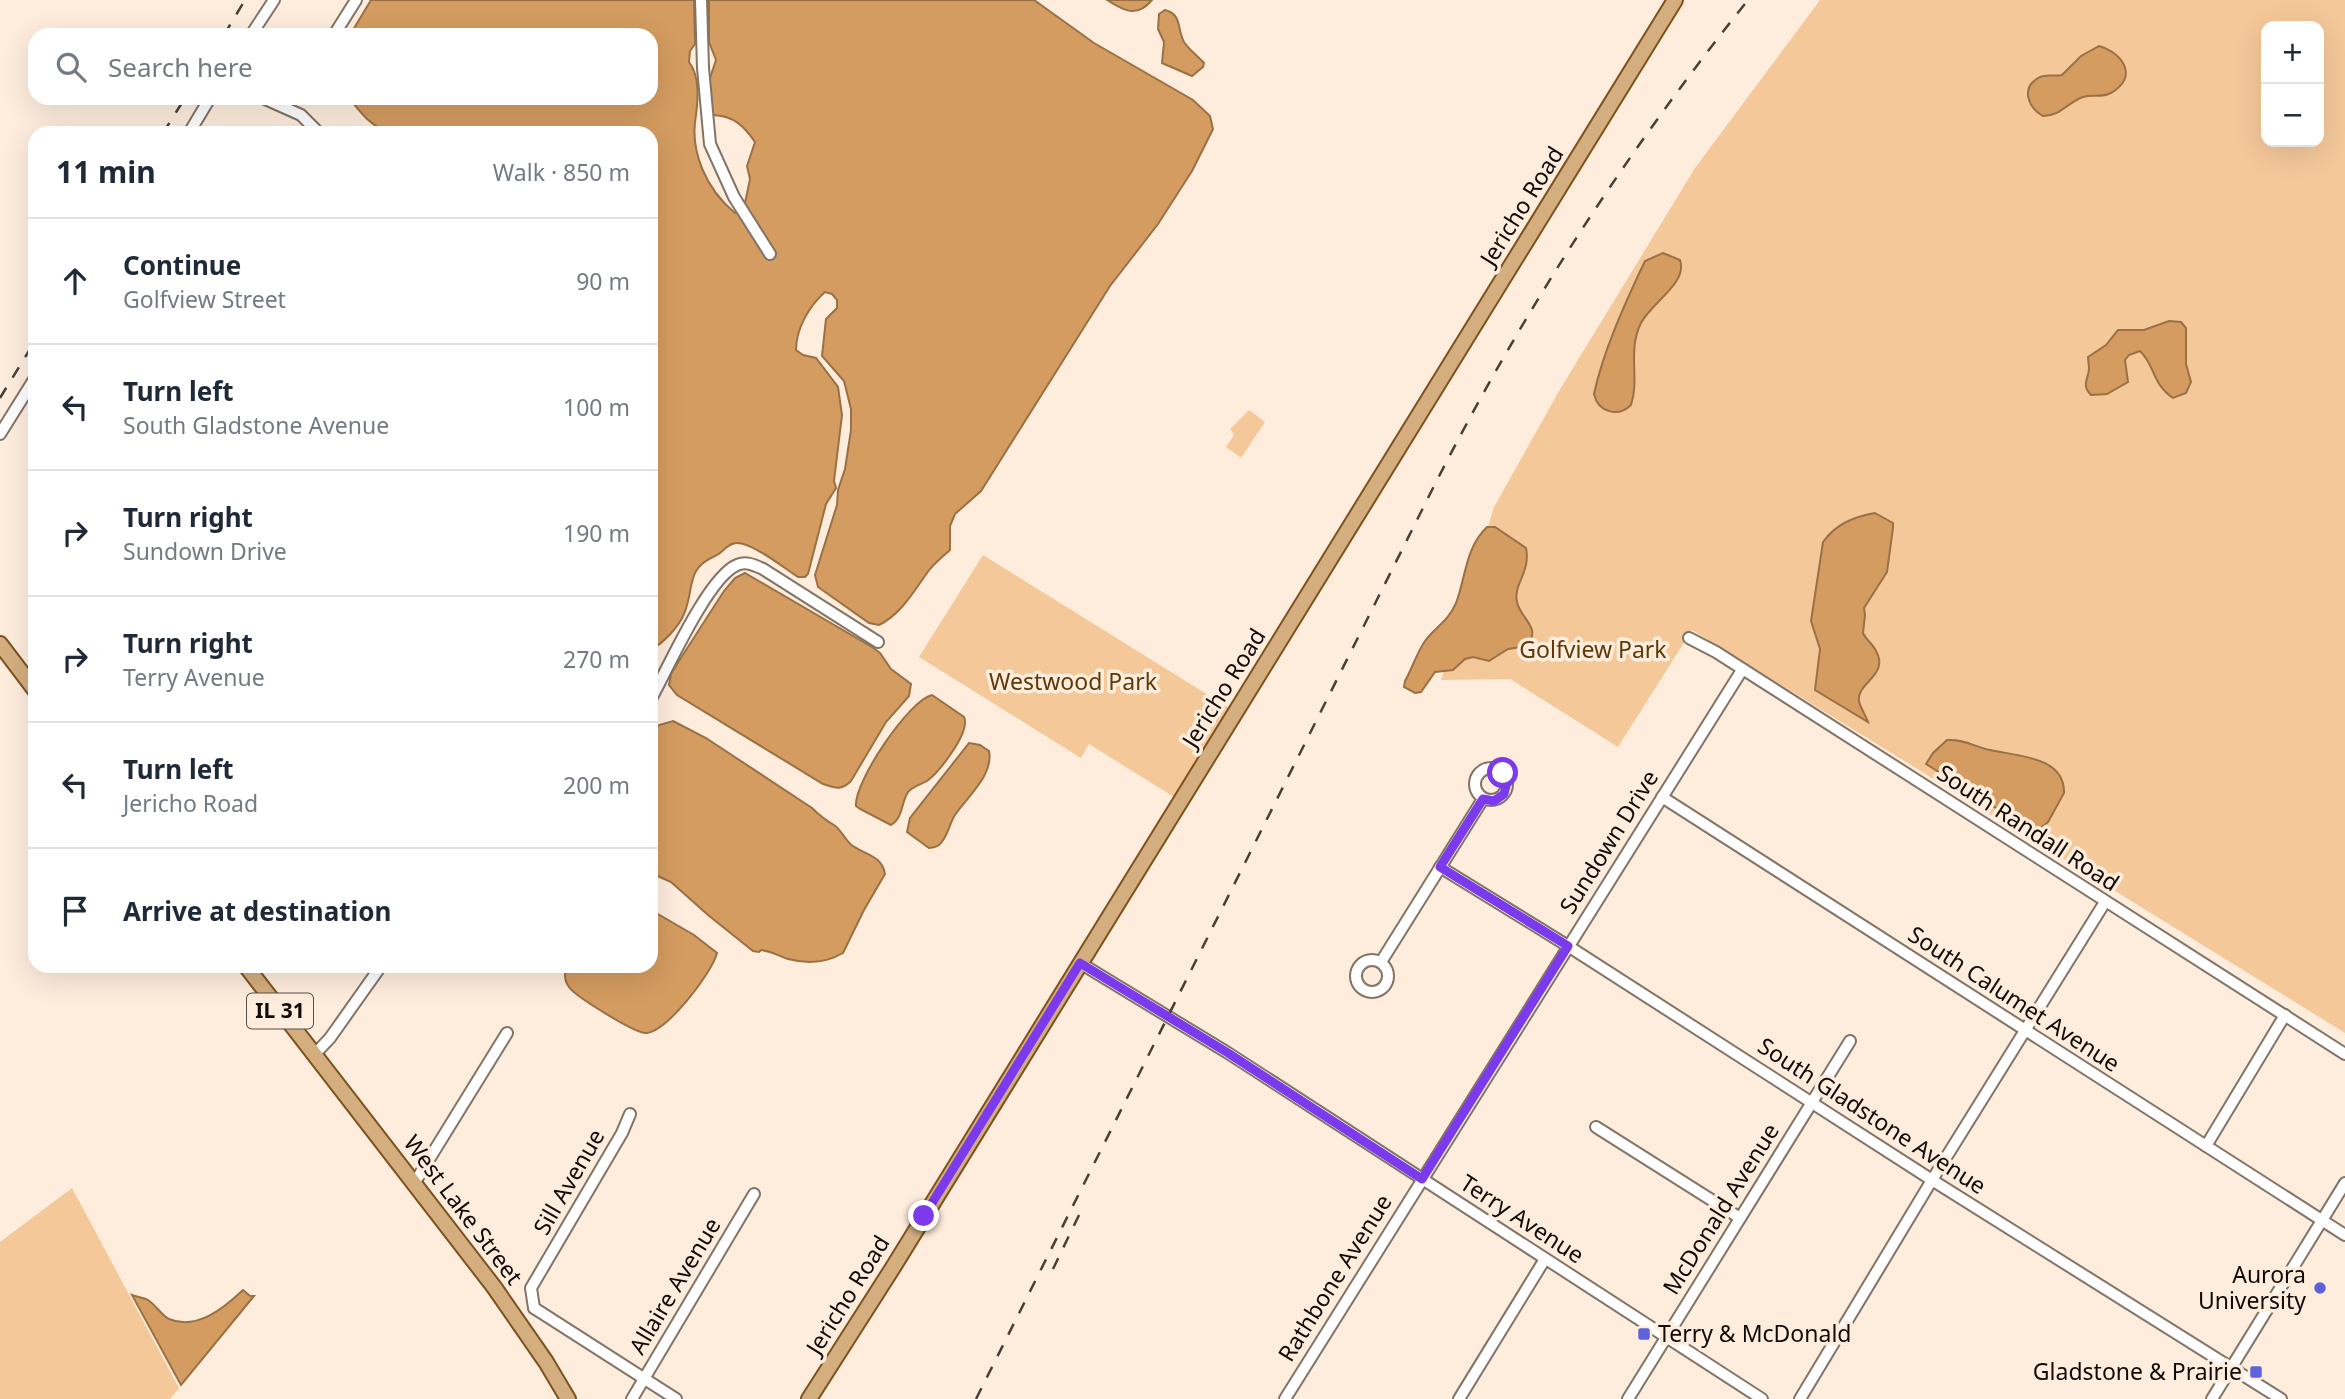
<!DOCTYPE html>
<html lang="en">
<head>
<meta charset="utf-8">
<style>
  :root { --surface:#fff; --page:#f6f6f7; --text:#1f2937; --muted:#747a83; --line:#e0e1e3 }
  body { margin:0; font-family:"Noto Sans",sans-serif; background:var(--page); color:var(--text) }
  .controls { position:absolute; right:21px; top:21px; display:grid; overflow:hidden; border-radius:14px; box-shadow:0 7px 28px #0002 }
  .controls button { width:63px; height:63px; display:grid; place-items:center; padding:0; border:0; border-bottom:2px solid var(--line); background:var(--surface); color:var(--text); font:35px sans-serif }
  .stop { position:absolute; width:21px; height:21px; margin:-16px; border:5px solid #7c3aed; border-radius:50%; background:#fff }
  .stop.end { background:#7c3aed; border-color:#fff; box-shadow:0 2px 7px #0008 }
  .list { margin:0; padding:0; list-style:none }
  h2 { display:flex; justify-content:space-between; align-items:center; height:91px; margin:0; padding:0 28px; font-size:30px }
  h2 small { font-size:23px; font-weight:400; color:var(--muted) }
  .list li { display:grid; grid-template-columns:46px 1fr auto; gap:21px; align-items:center; box-sizing:border-box; height:126px; padding:0 28px; border-top:2px solid var(--line) }
  .list b { display:block; font-size:26px; white-space:nowrap }
  .list p { margin:0; font-size:23px; white-space:nowrap; color:var(--muted) }
  .list em { font-size:23px; font-style:normal; color:var(--muted) }
  .icon { flex:none; width:38px; height:38px; fill:none; stroke:currentColor; stroke-width:2; stroke-linecap:round; stroke-linejoin:round }
  .map { position:relative; flex:none; width:2345px; height:1399px; overflow:hidden }
  .search { position:absolute; background:var(--surface); box-shadow:0 7px 28px #0002; left:28px; top:28px; width:630px; height:77px; display:flex; align-items:center; gap:18px; box-sizing:border-box; padding:0 24px; border-radius:21px; color:var(--muted); font-size:26px }
  .panel { position:absolute; background:var(--surface); box-shadow:0 7px 28px #0002; left:28px; top:126px; width:630px; height:847px; border-radius:21px }
  .map>svg:first-child { display:block }
  .green { fill:#f5c89a; fill-rule:evenodd }
  .water { fill:#d49c60; stroke:#9a7045; stroke-width:2 }
  .lines { fill:none; stroke-linecap:round; stroke-linejoin:round }
  .minor-casing { stroke:#827466; stroke-width:14 }
  .major-casing { stroke:#7e521e; stroke-width:18 }
  .minor { stroke:#fff; stroke-width:10 }
  .major { stroke:#d4ae7f; stroke-width:14 }
  .rail { stroke:#483f38; stroke-width:2.5; stroke-dasharray:12 12; stroke-linecap:butt }
  .route { stroke:#7c3aed; stroke-width:9 }
  .poi-dot { fill:#5d62da; stroke:#feeddd; stroke-width:2.5 }
  .labels { text-anchor:middle; stroke-width:7; stroke-linejoin:round; paint-order:stroke }
  .shield { fill:#feeddd; stroke:#584f47; stroke-width:2 }
  .shield-label { font-size:21px; font-weight:bold; fill:#110b07 }
  .street-label { font-size:23px; fill:#110b07; stroke:#feeddd }
  .park-label { font-size:23px; fill:#5f3907; stroke:#feeddd }
  .poi-label { font-size:23px; fill:#110b07; stroke:#feeddd; text-anchor:end }
</style>
</head>
<body>
<div class="map">
<svg width="2345" height="1399" viewBox="0 0 2345 1399">
  <rect width="100%" height="100%" fill="#feeddd"/>
  <!-- green -->
  <g class="green">
    <path d="M1820 0H2345V1033L1692 630 1618 747 1510 679 1441 680 1494 507 1559 391 1695 168ZM2266 26H2319V142H2266Z"/>
    <polygon points="1249,410 1265,422 1241,458 1226,447 1234,435 1230,429"/>
    <polygon points="983,555 1229,708 1174,797 1089,744 1081,758 919,657"/>
    <polygon points="72,1188 179,1388 170,1399 0,1399 0,1242"/>
  </g>
  <!-- water -->
  <g class="water">
    <path d="M371 0H694L695 44 690 51 689 62C700 76 698 99 696 115 689 152 707 190 735 213L745 203 750 179 747 166 755 142C744 126 734 116 713 115L709 81 716 60 709 42V0H1034L1094 43 1193 100 1210 116 1213 129 1192 171 1158 224 1110 286 981 491 955 514 950 526V550C943 556 936 562 930 569 915 589 902 614 879 625L869 623 818 587 815 575 837 505 838 490 845 469 851 430V409L844 381 822 356 826 319 837 308V300L832 294 825 292C809 306 796 329 796 350L803 355 816 358 838 387 842 415 834 481 836 488 826 504 808 574 805 577H798C784 568 753 543 737 543 727 543 723 553 715 556 685 569 695 588 684 614 679 627 663 643 651 650V133L389 132C370 126 361 113 349 98H651V35H350Z"/>
    <path d="M1107 0H1152C1137 18 1124 11 1107 0Z"/>
    <path d="M1165 10C1182 14 1177 29 1184 42 1189 50 1198 56 1204 63L1203 67 1192 76 1162 63 1164 42 1158 29 1159 14Z"/>
    <path d="M2099 46C2123 53 2139 77 2111 93 2101 98 2092 94 2083 97 2068 102 2061 116 2043 116 2029 108 2020 89 2038 78 2046 73 2054 77 2062 75L2081 56Z"/>
    <path d="M1663 253 1680 260C1688 283 1652 302 1641 323 1627 351 1640 378 1631 405 1618 418 1598 412 1594 394 1603 351 1626 301 1645 261Z"/>
    <path d="M2169 321 2181 322 2186 328V364L2191 382 2186 393 2173 398C2152 384 2155 365 2140 351L2129 355 2125 360 2128 382 2107 394 2091 395C2081 384 2088 381 2089 369 2089 365 2088 361 2088 357L2106 345 2118 330H2144Z"/>
    <path d="M1875 513 1893 523V528L1887 572 1864 608 1865 615 1863 633C1866 640 1873 644 1876 651 1890 675 1856 683 1859 701 1860 707 1866 716 1868 722L1815 690 1820 649 1811 621 1823 542C1836 524 1853 517 1875 513Z"/>
    <path d="M1487 527H1495L1526 548C1531 572 1513 584 1517 602 1521 620 1542 627 1527 646L1508 649 1489 661 1473 657 1465 659 1453 670 1435 672 1421 692 1415 693 1404 687 1405 681C1412 669 1417 652 1425 641 1435 627 1448 622 1456 603 1466 577 1465 548 1487 527Z"/>
    <path d="M745 573 872 647 880 653 891 669 911 684 909 696 886 722 851 781C841 791 835 788 823 784L677 695 669 685 671 674 677 664 724 591 735 578Z"/>
    <path d="M932 695 964 717C971 732 939 772 927 781 920 785 913 786 908 792 901 803 903 818 891 825L860 809 856 806C854 782 909 700 932 695Z"/>
    <path d="M673 721 706 738 812 808C820 816 825 820 834 825 842 830 845 841 853 846 866 855 882 856 885 874L864 910 843 953C826 963 807 964 788 959 779 956 771 951 761 950L759 952 753 951 708 915 671 882 651 873V736L659 725Z"/>
    <path d="M1947 740C1964 739 1975 747 1990 750 2016 756 2065 756 2064 793L2048 822 2038 830H2031L1926 764 1933 753Z"/>
    <path d="M969 743 980 745 989 751C994 775 967 797 955 815 949 824 948 837 939 845 935 848 934 847 929 848L907 832 910 818Z"/>
    <path d="M651 910 694 935 717 953C712 973 668 1030 647 1033 637 1035 575 996 569 987 564 980 564 973 567 966H651Z"/>
    <path d="M243 1290 250 1296H254L181 1385 132 1295C137 1297 144 1298 148 1300 156 1305 161 1315 169 1319 197 1331 225 1307 243 1290Z"/>
  </g>
  <g class="lines">
    <!-- minor casing -->
    <g class="minor-casing">
      <g id="minor">
        <polyline points="701,0 703,68 710,144 734,197 770,254"/>
        <polyline points="251,35 274,0"/>
        <polyline points="334,35 356,0"/>
        <polyline points="263,98 301,115 319,133"/>
        <polyline points="189,133 210,98"/>
        <polyline points="0,434 35,378"/>
        <polyline points="1689,638 1716,652 2345,1054"/>
        <path d="M651 699C667 670 708 577 737 565 747 561 754 565 763 569L878 642"/>
        <circle cx="1491" cy="784" r="16"/>
        <polyline points="1662,797 2345,1235"/>
        <polyline points="1440,867 1568,946 1932,1180 2281,1399"/>
        <circle cx="1372" cy="976" r="16"/>
        <polyline points="1381,962 1483,799"/>
        <polyline points="1080,963 1228,1053 1762,1399"/>
        <polyline points="314,1055 330,1038 381,966"/>
        <polyline points="1596,1127 1740,1218"/>
        <polyline points="2206,1146 2285,1015"/>
        <polyline points="415,1182 507,1033"/>
        <polyline points="534,1308 531,1288 622,1133 630,1114"/>
        <polyline points="534,1308 676,1399"/>
        <polyline points="632,1399 754,1194"/>
        <polyline points="1285,1399 1742,670"/>
        <polyline points="1459,1399 1545,1259"/>
        <polyline points="1628,1399 1850,1041"/>
        <polyline points="1800,1399 1932,1180 2105,902"/>
        <polyline points="2212,1399 2345,1183"/>
      </g>
    </g>
    <!-- major casing -->
    <g class="major-casing">
      <g id="major">
        <polyline points="0,644 35,690"/>
        <polyline points="246,966 494,1287 546,1362 568,1399"/>
        <polyline points="809,1399 892,1269 1675,0"/>
      </g>
    </g>
    <!-- minor -->
    <use href="#minor" class="minor"/>
    <!-- major -->
    <use href="#major" class="major"/>
    <!-- rail -->
    <g class="rail">
      <polyline points="224,35 245,0"/>
      <polyline points="163,133 185,98"/>
      <polyline points="0,398 35,341"/>
      <polyline points="1053,1269 1080,1213"/>
      <path d="M976 1399 1431 492C1521 314 1624 155 1748 0"/>
    </g>
  </g>
  <g class="lines">
    <!-- route -->
    <polyline class="route" points="924,1216 1080,963 1228,1053 1422,1179 1568,946 1440,867 1483,799 1494,801 1504,794 1507,782 1503,773"/>
  </g>
  <!-- markers -->
  <g class="poi-dot">
    <circle cx="2320" cy="1288" r="7"/>
    <rect x="1637" y="1327" width="14" height="14" rx="3.5"/>
    <rect x="2249" y="1365" width="14" height="14" rx="3.5"/>
  </g>
  <g class="labels">
    <!-- shield labels -->
    <rect class="shield" x="247" y="993.5" width="66" height="35" rx="5"/>
    <g class="shield-label">
      <text x="280" y="1018">IL 31</text>
    </g>
    <!-- street labels -->
    <g class="street-label">
      <text transform="translate(1522 206) rotate(-58)" y="8">Jericho Road</text>
      <text transform="translate(1224 688) rotate(-58)" y="8">Jericho Road</text>
      <text transform="translate(2028 828) rotate(33)" y="8">South Randall Road</text>
      <text transform="translate(1609 842) rotate(-58)" y="8">Sundown Drive</text>
      <text transform="translate(2014 999) rotate(33)" y="8">South Calumet Avenue</text>
      <text transform="translate(1872 1116) rotate(33)" y="8">South Gladstone Avenue</text>
      <text transform="translate(569 1182) rotate(-60)" y="8">Sill Avenue</text>
      <text transform="translate(1721 1209) rotate(-58)" y="8">McDonald Avenue</text>
      <text transform="translate(463 1210) rotate(53)" y="8">West Lake Street</text>
      <text transform="translate(1522 1219) rotate(33)" y="8">Terry Avenue</text>
      <text transform="translate(1335 1278) rotate(-58)" y="8">Rathbone Avenue</text>
      <text transform="translate(675 1286) rotate(-59)" y="8">Allaire Avenue</text>
      <text transform="translate(848 1295) rotate(-58)" y="8">Jericho Road</text>
    </g>
    <!-- park labels -->
    <g class="park-label">
      <text x="1593" y="658">Golfview Park</text>
      <text x="1073" y="690">Westwood Park</text>
    </g>
    <!-- poi labels -->
    <g class="poi-label">
      <text x="2306" y="1283">Aurora<tspan x="2306" dy="26">University</tspan></text>
      <text x="1658" y="1342" text-anchor="start">Terry &amp; McDonald</text>
      <text x="2242" y="1380">Gladstone &amp; Prairie</text>
    </g>
  </g>
</svg>
<div class="controls">
<button>+</button>
<button>−</button>
</div>
<div class="stop" style="left:1503px;top:773px"></div>
<div class="stop end" style="left:924px;top:1216px"></div>
<div class="search"><svg class="icon" aria-label="search" viewBox="0 0 24 24"><circle cx="10" cy="10" r="6"/><path d="M15 15l6 6"/></svg>Search here</div>
<section class="panel">
<h2>11 min<small>Walk · 850 m</small></h2>
<ul class="list">
<li><svg class="icon" aria-label="ahead" viewBox="0 0 24 24"><path d="M12 20V5M6 11l6-6 6 6"/></svg><div><b>Continue</b><p>Golfview Street</p></div><em>90 m</em></li>
<li><svg class="icon" aria-label="left" viewBox="0 0 24 24"><path d="M17 20v-9H6M10 6l-5 5 5 5"/></svg><div><b>Turn left</b><p>South Gladstone Avenue</p></div><em>100 m</em></li>
<li><svg class="icon" aria-label="right" viewBox="0 0 24 24"><path d="M7 20v-9h11M14 6l5 5-5 5"/></svg><div><b>Turn right</b><p>Sundown Drive</p></div><em>190 m</em></li>
<li><svg class="icon" aria-label="right" viewBox="0 0 24 24"><path d="M7 20v-9h11M14 6l5 5-5 5"/></svg><div><b>Turn right</b><p>Terry Avenue</p></div><em>270 m</em></li>
<li><svg class="icon" aria-label="left" viewBox="0 0 24 24"><path d="M17 20v-9H6M10 6l-5 5 5 5"/></svg><div><b>Turn left</b><p>Jericho Road</p></div><em>200 m</em></li>
<li><svg class="icon" aria-label="arrive" viewBox="0 0 24 24"><path d="M6 21V4h12l-3 4 3 4H6"/></svg><div><b>Arrive at destination</b></div></li>
</ul>
</section>
</div>
</body>
</html>
